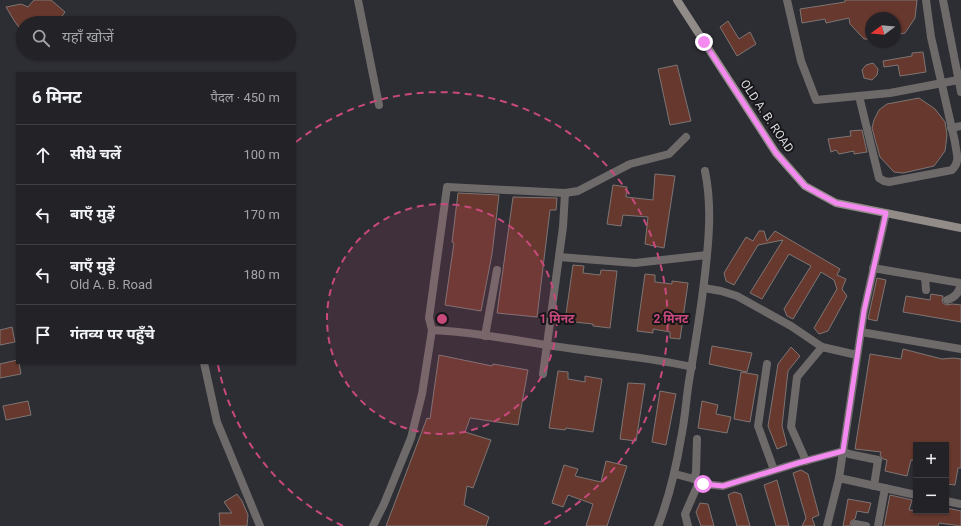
<!DOCTYPE html>
<html lang="hi">
<head>
<meta charset="utf-8">
<style>
  :root { --surface:#222227; --page:#2e2f33; --text:#f1f3f6; --muted:#a2a4a7; --line:#3f3f44 }
  body { margin:0; font-family:Roboto,"Noto Sans Devanagari",sans-serif; background:var(--page); color:var(--text) }
  .controls { position:absolute; right:12px; bottom:12px; display:grid; overflow:hidden; border-radius:0px; box-shadow:0 1px 3px #0004 }
  .controls button { width:36px; height:36px; display:grid; place-items:center; padding:0; border:0; border-bottom:1px solid var(--line); background:var(--surface); color:var(--text); font:20px sans-serif }
  .compass { position:absolute; left:865px; top:12px; width:36px; height:36px; border-radius:50%; background:var(--surface); box-shadow:0 1px 3px #0004; rotate:254deg }
  .stop { position:absolute; width:12px; height:12px; margin:-9px; border:3px solid #f489f0; border-radius:50%; background:#fff }
  .stop.end { background:#f489f0; border-color:#fff; box-shadow:0 1px 4px #0008 }
  .list { margin:0; padding:0; list-style:none }
  h2 { display:flex; justify-content:space-between; align-items:center; height:52px; margin:0; padding:0 16px; font-size:17px }
  h2 small { font-size:13px; font-weight:400; color:var(--muted) }
  .list li { display:grid; grid-template-columns:26px 1fr auto; gap:12px; align-items:center; box-sizing:border-box; height:60px; padding:0 16px; border-top:1px solid var(--line) }
  .list b { display:block; font-size:15px; white-space:nowrap }
  .list p { margin:0; font-size:13px; white-space:nowrap; color:var(--muted) }
  .list em { font-size:13px; font-style:normal; color:var(--muted) }
  .icon { flex:none; width:22px; height:22px; fill:none; stroke:currentColor; stroke-width:2; stroke-linecap:round; stroke-linejoin:round }
  .map { position:relative; flex:none; width:961px; height:526px; overflow:hidden }
  .search { position:absolute; background:var(--surface); box-shadow:0 1px 3px #0004; left:16px; top:16px; width:280px; height:44px; display:flex; align-items:center; gap:10px; box-sizing:border-box; padding:0 14px; border-radius:22px; color:var(--muted); font-size:15px }
  .panel { position:absolute; background:var(--surface); box-shadow:0 1px 3px #0004; left:16px; top:72px; width:280px; height:292px; border-radius:0px }
  .map>svg:first-child { display:block }
  .building { fill:#66382e; stroke:#7e7573 }
  .lines { fill:none; stroke-linecap:round; stroke-linejoin:round }
  .street { stroke:#6e6a69; stroke-width:8 }
  .secondary { stroke:#928c89; stroke-width:8 }
  .route { stroke:#f489f0; stroke-width:5 }
  .ring { fill:none; stroke:#c8497c; stroke-width:2; stroke-dasharray:7 5 }
  .labels { text-anchor:middle; stroke-width:4; stroke-linejoin:round; paint-order:stroke }
  .street-label { font-size:12px; fill:#dbdbdf; stroke:#161619 }
  .centre { fill:#c8497c; stroke:#161619; stroke-width:2 }
  .ring-label { font-size:12px; text-anchor:middle; font-weight:bold; fill:#c8497c; stroke:#161619; stroke-width:4; stroke-linejoin:round; paint-order:stroke }
</style>
</head>
<body>
<div class="map">
<svg width="961" height="526" viewBox="0 0 961 526">
  <rect width="100%" height="100%" fill="#2d2d34"/>
  <!-- building -->
  <g class="building">
    <polygon points="34,0 51,0 65,12 57,23 23,23 23,32 15,22 6,7 21,4 28,7"/>
    <polygon points="845,0 917,0 915,18 905,33 895,35 895,18 871,18 871,39 864,39 850,24 849,18 826,23 825,19 802,23 800,9 845,2"/>
    <polygon points="728,21 739,39 750,32 756,44 737,56 720,27"/>
    <polygon points="923,52 926,72 900,76 898,65 884,67 883,61 912,56 912,53"/>
    <polygon points="873,63 878,69 877,75 872,80 864,78 862,70 866,65"/>
    <polygon points="677,65 691,121 670,125 658,69"/>
    <polygon points="919,98 935,109 945,122 947,135 945,151 934,166 903,173 894,172 880,157 872,128 874,120 879,110 887,104"/>
    <polygon points="862,130 867,152 854,154 854,151 839,154 836,150 831,152 828,139 851,136 850,131"/>
    <polygon points="655,174 675,176 664,248 645,244 648,217 623,215 621,226 607,224 613,185 627,187 626,197 653,200"/>
    <polygon points="458,193 499,195 492,254 481,311 445,305 454,243 452,242"/>
    <polygon points="513,197 557,198 556,210 550,210 537,317 497,313"/>
    <polygon points="759,231 764,231 767,241 775,231 840,269 837,275 846,279 842,289 847,296 828,331 819,334 814,328 837,289 834,280 821,272 793,319 787,316 784,309 811,266 789,254 762,299 750,293 783,240 758,245 734,285 726,281 724,273 746,237 753,241"/>
    <polygon points="573,265 584,266 583,273 600,275 601,270 617,271 610,328 593,326 593,324 565,321"/>
    <polygon points="645,274 655,275 655,282 672,284 672,281 688,283 680,339 670,338 670,332 653,329 653,333 637,331"/>
    <polygon points="877,278 886,280 877,321 868,319"/>
    <polygon points="931,294 943,296 942,302 946,305 952,304 961,305 961,322 903,312 906,296 930,300"/>
    <polygon points="12,327 15,342 0,345 0,330"/>
    <polygon points="712,346 752,353 747,372 709,364"/>
    <polygon points="791,347 800,356 788,371 782,426 787,445 777,449 768,426 778,364"/>
    <polygon points="903,349 942,359 953,358 961,359 961,468 958,468 955,485 946,484 946,445 916,445 916,460 911,460 907,476 885,471 887,460 883,459 880,455 881,452 855,449 870,354 901,359"/>
    <polygon points="439,355 492,366 493,364 528,370 518,425 470,418 465,432 491,440 473,488 467,486 464,505 489,517 486,526 386,526 427,418 430,419"/>
    <polygon points="17,360 17,363 19,363 21,374 0,378 0,364"/>
    <polygon points="558,371 568,372 568,379 585,382 585,376 602,379 593,432 566,428 565,430 549,428"/>
    <polygon points="741,372 758,375 750,422 734,419"/>
    <polygon points="628,383 645,384 636,441 620,439"/>
    <polygon points="660,391 676,394 666,445 652,442"/>
    <polygon points="28,401 31,415 6,420 3,406"/>
    <polygon points="702,401 718,405 716,414 731,417 727,433 698,428"/>
    <polygon points="606,461 627,466 607,526 586,526 593,504 568,495 563,507 552,503 564,465 578,469 575,476 601,482"/>
    <polygon points="801,470 808,474 819,515 812,518 815,526 802,526 806,518 793,473"/>
    <polygon points="777,480 789,526 776,526 764,485"/>
    <polygon points="734,492 741,494 750,526 737,526 728,495"/>
    <polygon points="237,494 242,501 248,515 247,526 220,526 219,513 232,513 224,502"/>
    <polygon points="890,495 912,500 909,510 930,513 931,511 947,511 947,508 961,511 961,526 939,523 938,526 884,526"/>
    <polygon points="848,499 871,503 868,513 857,511 855,519 851,521 850,526 843,526"/>
    <polygon points="700,503 708,504 714,526 701,526 696,512"/>
  </g>
  <g class="lines">
    <!-- street -->
    <g class="street">
      <polyline points="358,0 379,105"/>
      <polyline points="787,0 801,61 816,100 890,93 958,80"/>
      <polyline points="943,0 961,92"/>
      <path d="M859 96 879 178 884 181 889 182 952 170C961 161 956 153 955 142L931 37 926 0"/>
      <polyline points="951,128 961,126"/>
      <polyline points="559,257 635,263 707,255"/>
      <polyline points="873,268 961,283"/>
      <polyline points="925,277 926,290"/>
      <polyline points="704,288 721,291 737,296 791,326 822,347 857,355"/>
      <path d="M947 300C956 297 959 292 961 284"/>
      <path d="M432 330C480 332 527 343 574 349 613 355 653 358 692 367"/>
      <polyline points="861,332 961,349"/>
      <polyline points="485,336 497,270"/>
      <polyline points="204,363 217,422 260,526"/>
      <polyline points="767,364 758,426 774,470"/>
      <polyline points="543,374 563,227 565,193"/>
      <polyline points="806,461 791,427 797,377 822,347"/>
      <polyline points="679,475 694,479 703,484 723,486 798,463 843,451 849,454 878,460 874,486"/>
      <polyline points="839,478 916,495"/>
      <polyline points="694,479 696,472 697,439"/>
      <polyline points="946,501 961,504"/>
      <polyline points="855,524 866,526"/>
      <polyline points="373,526 384,504 411,438 422,394 432,330 429,318 447,187 565,193 578,191 630,164 669,154 686,137"/>
      <path d="M658 526C669 498 676 468 681 438 685 420 686 400 689 381 695 346 701 310 705 274 709 239 712 205 705 171"/>
      <polyline points="688,526 685,514 699,482"/>
      <polyline points="827,526 839,478 864,311 886,213"/>
      <polyline points="878,526 885,488"/>
    </g>
    <!-- secondary -->
    <polyline class="secondary" points="677,0 776,153 805,186 836,203 961,228"/>
  </g>
  <g class="lines">
    <!-- route -->
    <polyline class="route" points="703,484 723,486 798,463 843,451 864,311 886,213 836,203 805,186 776,153 704,42"/>
  </g>
  <!-- distance rings -->
  <circle cx="442" cy="319" r="115" fill="#c8497c" fill-opacity=".12"/>
  <g class="ring">
    <circle cx="442" cy="319" r="115"/>
    <path d="M343 526A229 229 0 0 1 218 365M296 142A229 229 0 1 1 541 526"/>
  </g>
  <g class="labels">
    <!-- street labels -->
    <g class="street-label">
      <text transform="translate(767 116) rotate(56)" y="4">OLD A. B. ROAD</text>
    </g>
  </g>
  <circle cx="442" cy="319" r="6" class="centre"/>
  <g class="ring-label">
    <text x="557" y="323">1 मिनट</text>
    <text x="671" y="323">2 मिनट</text>
  </g>
</svg>
<div class="controls">
<button>+</button>
<button>−</button>
</div>
<svg class="compass" viewBox="-18 -18 36 36"><path d="M0-13l5 13h-10z" fill="#e53935"/><path d="M0 13l5-13h-10z" fill="#a2a4a7"/></svg>
<div class="stop" style="left:703px;top:484px"></div>
<div class="stop end" style="left:704px;top:42px"></div>
<div class="search"><svg class="icon" aria-label="search" viewBox="0 0 24 24"><circle cx="10" cy="10" r="6"/><path d="M15 15l6 6"/></svg>यहाँ खोजें</div>
<section class="panel">
<h2>6 मिनट<small>पैदल · 450 m</small></h2>
<ul class="list">
<li><svg class="icon" aria-label="ahead" viewBox="0 0 24 24"><path d="M12 20V5M6 11l6-6 6 6"/></svg><div><b>सीधे चलें</b></div><em>100 m</em></li>
<li><svg class="icon" aria-label="left" viewBox="0 0 24 24"><path d="M17 20v-9H6M10 6l-5 5 5 5"/></svg><div><b>बाएँ मुड़ें</b></div><em>170 m</em></li>
<li><svg class="icon" aria-label="left" viewBox="0 0 24 24"><path d="M17 20v-9H6M10 6l-5 5 5 5"/></svg><div><b>बाएँ मुड़ें</b><p>Old A. B. Road</p></div><em>180 m</em></li>
<li><svg class="icon" aria-label="arrive" viewBox="0 0 24 24"><path d="M6 21V4h12l-3 4 3 4H6"/></svg><div><b>गंतव्य पर पहुँचे</b></div></li>
</ul>
</section>
</div>
</body>
</html>
